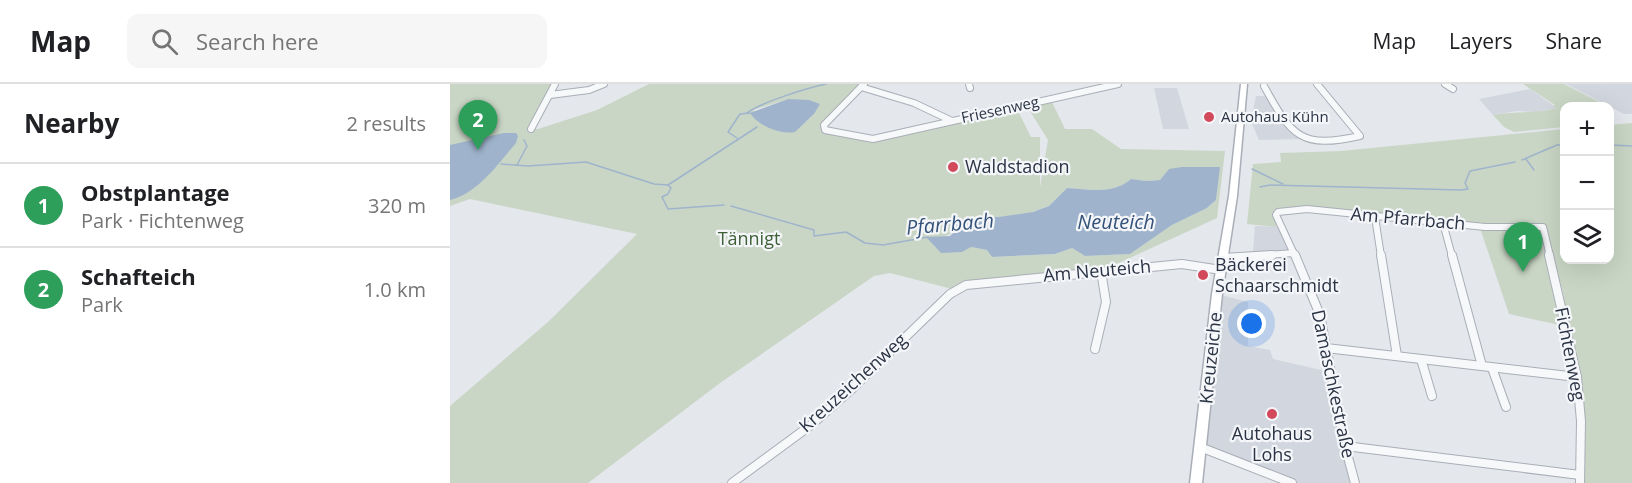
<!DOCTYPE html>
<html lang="en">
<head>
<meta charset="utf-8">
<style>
  :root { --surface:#fff; --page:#f6f6f6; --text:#202124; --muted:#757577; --line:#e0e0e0; --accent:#111827 }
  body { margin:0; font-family:"Open Sans",sans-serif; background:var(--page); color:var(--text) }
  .controls { position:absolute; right:18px; top:18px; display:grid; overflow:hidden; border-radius:12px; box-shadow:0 6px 24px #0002 }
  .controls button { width:54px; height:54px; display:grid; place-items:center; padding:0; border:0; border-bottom:2px solid var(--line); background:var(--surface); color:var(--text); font:30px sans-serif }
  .you { position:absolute; left:802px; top:240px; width:21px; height:21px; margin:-15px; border:4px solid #fff; border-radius:50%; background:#1a73e8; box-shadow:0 0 0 9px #1a73e833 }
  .badge { display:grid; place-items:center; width:39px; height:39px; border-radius:50%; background:var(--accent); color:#fff; font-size:20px; font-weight:700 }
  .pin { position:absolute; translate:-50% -50px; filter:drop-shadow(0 2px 3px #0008) }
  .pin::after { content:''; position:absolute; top:32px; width:21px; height:18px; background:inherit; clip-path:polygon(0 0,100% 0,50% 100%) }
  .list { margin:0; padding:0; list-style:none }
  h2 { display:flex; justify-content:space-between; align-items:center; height:78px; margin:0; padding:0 24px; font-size:26px }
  h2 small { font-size:20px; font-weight:400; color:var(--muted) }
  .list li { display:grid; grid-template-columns:39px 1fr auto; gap:18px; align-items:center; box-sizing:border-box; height:84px; padding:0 24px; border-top:2px solid var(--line) }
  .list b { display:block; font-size:22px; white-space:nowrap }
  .list p { margin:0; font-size:20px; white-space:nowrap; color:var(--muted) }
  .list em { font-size:20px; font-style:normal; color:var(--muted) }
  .icon { flex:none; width:33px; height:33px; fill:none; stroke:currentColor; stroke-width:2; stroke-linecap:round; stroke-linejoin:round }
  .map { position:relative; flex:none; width:1182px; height:399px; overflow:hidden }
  header { display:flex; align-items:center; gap:36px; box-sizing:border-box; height:84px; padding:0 30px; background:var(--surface); border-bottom:2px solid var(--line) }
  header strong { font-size:28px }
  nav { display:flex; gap:33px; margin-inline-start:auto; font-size:21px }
  .search { width:420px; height:54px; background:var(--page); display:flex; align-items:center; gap:15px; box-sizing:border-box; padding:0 21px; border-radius:12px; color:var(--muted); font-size:22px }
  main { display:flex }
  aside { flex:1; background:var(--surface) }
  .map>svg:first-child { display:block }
  .built { fill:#d2d6de }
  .green { fill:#c9d6c5; fill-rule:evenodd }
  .water { fill:#9fb4cc }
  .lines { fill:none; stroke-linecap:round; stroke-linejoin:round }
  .stream { stroke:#9fb4cc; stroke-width:1.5 }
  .street-far1-casing { stroke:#a9aeb7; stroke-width:8 }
  .street-casing { stroke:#a9aeb7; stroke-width:10 }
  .secondary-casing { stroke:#a9aeb7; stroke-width:3 }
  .street-far1 { stroke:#f7f8fa; stroke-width:6 }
  .street { stroke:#f7f8fa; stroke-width:8 }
  .secondary { fill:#fff; fill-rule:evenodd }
  .poi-dot { fill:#d1495b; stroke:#f4f6f9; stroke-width:2 }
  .labels { text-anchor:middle; stroke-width:4.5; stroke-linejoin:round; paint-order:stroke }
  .far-street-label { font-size:15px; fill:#2b3445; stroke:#f4f6f9 }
  .far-poi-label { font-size:15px; fill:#2b3445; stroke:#f4f6f9; text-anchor:start }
  .poi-label { font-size:18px; fill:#2b3445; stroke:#f4f6f9; text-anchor:start }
  .street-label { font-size:18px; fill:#2b3445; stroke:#f4f6f9 }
  .park-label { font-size:18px; fill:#3f6138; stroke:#f4f6f9 }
  .water-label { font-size:20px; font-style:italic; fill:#34527a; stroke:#f4f6f9 }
</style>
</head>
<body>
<header>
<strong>Map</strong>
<div class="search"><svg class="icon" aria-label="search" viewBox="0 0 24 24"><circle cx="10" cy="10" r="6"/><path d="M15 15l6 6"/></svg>Search here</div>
<nav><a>Map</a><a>Layers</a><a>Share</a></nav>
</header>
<main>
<aside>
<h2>Nearby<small>2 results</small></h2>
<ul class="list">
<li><span class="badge" style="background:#2e9e5b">1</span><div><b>Obstplantage</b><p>Park · Fichtenweg</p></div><em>320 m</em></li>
<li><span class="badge" style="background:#2e9e5b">2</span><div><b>Schafteich</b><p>Park</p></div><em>1.0 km</em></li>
</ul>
</aside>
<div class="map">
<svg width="1182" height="399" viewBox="0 0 1182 399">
  <rect width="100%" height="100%" fill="#e4e7ec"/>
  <!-- built -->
  <g class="built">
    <polygon points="1116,0 1182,0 1182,30 1174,30"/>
    <polygon points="704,4 727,4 739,45 713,45"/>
    <polygon points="1080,5 1107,24 1085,28 1067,27 1043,31 1029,15"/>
    <polygon points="806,12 820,12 853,55 809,56 801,37"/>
    <polygon points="805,142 831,143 844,169 806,173 803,168"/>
    <polygon points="767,210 798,218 798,262 820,266 823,275 880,288 905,399 842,399 750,363"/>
  </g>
  <!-- green -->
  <g class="green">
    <path d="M0 0H105L82 45H88L147 26 199 0H414L374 44 425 56 567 25 581 53H590V103L598 56 578 24 602 18 615 45H642L671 65 775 67 767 134 660 183 523 196 502 205 440 189 424 192 270 299 138 399H0V322L98 238 187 150 20 115 0 122ZM338 15 344 16 364 30C337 58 328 52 303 26ZM769 83 766 116 757 124 722 141 680 170 635 172 622 164 605 170 542 173 537 166 521 163H485L482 158 504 148 503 141 531 132 548 133 580 129 599 122 617 104C640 105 662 111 681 95L695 97 710 96 715 91 741 84Z"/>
    <path d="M1073 0H1114L1157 22H1114V43L1064 48 1054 43 1043 31C1065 27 1085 30 1106 24L1103 22 1105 21Z"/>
    <polygon points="1182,39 1182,61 1160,61 1182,62 1182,399 1130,399 1131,337 1116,244 1113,208 1093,143 1035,143 857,125 826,131 826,143 797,140 803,80 831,78 830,69 891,67 1114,45 1114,176 1160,176 1160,41"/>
    <polygon points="1030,144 1092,144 1114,242 1059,230"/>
  </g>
  <!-- water -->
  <g class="water">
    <path d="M338 15 359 16 370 20 364 30 345 48C331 51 308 42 300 29Z"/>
    <path d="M54 49H66L68 52 66 59C48 80 28 109 0 116V61Z"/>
    <path d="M732 83H770L766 116 757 124 722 141 680 170 635 172 622 164 605 170 542 173 537 166 521 163 512 168 491 169 476 153 500 152 504 148 503 141 531 132 548 133 583 128 599 122 617 104C640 105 662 111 681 95L696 97 710 96 719 85Z"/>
  </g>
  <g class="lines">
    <!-- stream -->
    <g class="stream">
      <path d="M297 29C312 18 357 4 376 0"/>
      <polyline points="287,54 278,48 290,30 300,29"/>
      <polyline points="1160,61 1182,62"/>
      <polyline points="1076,75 1084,86"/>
      <polyline points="1072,76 1107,61 1114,61"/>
      <polyline points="51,80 78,82 136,78 204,100 218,101 221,104 218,110 212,113 218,125 274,121"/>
      <polyline points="67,81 77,62 74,56"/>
      <polyline points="802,85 833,100"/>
      <polyline points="218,101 307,43"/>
      <polyline points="810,103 820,101 1011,106 1018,105 1015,99 1020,87 1065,78"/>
      <polyline points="281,122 364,146 364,152 396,148 415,159 433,161 478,153"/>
    </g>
    <!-- street-far1 casing -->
    <g class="street-far1-casing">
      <g id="street-far1">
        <polyline points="414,0 374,41 375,46 423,55 668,0"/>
        <polyline points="519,0 520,4"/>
        <polyline points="995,0 1003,5"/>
        <path d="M814 2C842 53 851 65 910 52L867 0"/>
        <polyline points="411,3 464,19 502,37"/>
        <polyline points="100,11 139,6 154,0"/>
        <polyline points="81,45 105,0"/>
        <polyline points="925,133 931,172"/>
        <polyline points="993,139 1002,172"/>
        <polyline points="801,172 844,169"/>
        <polyline points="845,172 826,131 828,128 857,125 1035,143 1093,143 1100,172"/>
      </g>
    </g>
    <!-- street casing -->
    <g class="street-casing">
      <g id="street">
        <polyline points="845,171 870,231 895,362 905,399"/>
        <polyline points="931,171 947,272"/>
        <polyline points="1002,171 1032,282"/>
        <polyline points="1099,171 1127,293 1131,337 1130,399"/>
        <polyline points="773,174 822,171"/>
        <polyline points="876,264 1127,293"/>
        <polyline points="645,265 656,218 651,187"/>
        <polyline points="971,275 982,312"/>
        <polyline points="1042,284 1056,323"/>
        <polyline points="895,362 1130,391"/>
        <polyline points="750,363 842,399"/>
        <polyline points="282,399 361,341 402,305 500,210 516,201 732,180 771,186"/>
      </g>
    </g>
    <!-- secondary casing -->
    <g class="secondary-casing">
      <polygon id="secondary" points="791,0 797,0 787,112 772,210 752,399 740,399 762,210 779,112"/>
    </g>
    <!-- street-far1 -->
    <use href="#street-far1" class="street-far1"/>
    <!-- street -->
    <use href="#street" class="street"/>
    <!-- secondary -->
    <use href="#secondary" class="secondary"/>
  </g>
  <!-- markers -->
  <g class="poi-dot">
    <circle cx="759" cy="33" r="6"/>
    <circle cx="503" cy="83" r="6"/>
    <circle cx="753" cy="191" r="6"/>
    <circle cx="822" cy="330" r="6"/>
  </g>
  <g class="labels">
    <!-- far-street labels -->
    <g class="far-street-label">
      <text transform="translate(550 26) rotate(-12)" y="5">Friesenweg</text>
    </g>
    <!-- far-poi labels -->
    <g class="far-poi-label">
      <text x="771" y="38">Autohaus Kühn</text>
    </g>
    <!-- poi labels -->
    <g class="poi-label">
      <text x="515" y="89">Waldstadion</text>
      <text x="765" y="187">Bäckerei<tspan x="765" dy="21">Schaarschmidt</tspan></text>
      <text x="822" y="356" text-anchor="middle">Autohaus<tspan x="822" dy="21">Lohs</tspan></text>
    </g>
    <!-- street labels -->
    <g class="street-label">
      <text transform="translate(958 135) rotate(5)" y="6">Am Pfarrbach</text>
      <text transform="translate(647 187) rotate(-5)" y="6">Am Neuteich</text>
      <text transform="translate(1120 270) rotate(79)" y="6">Fichtenweg</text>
      <text transform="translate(761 274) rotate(-84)" y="6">Kreuzeiche</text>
      <text transform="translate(403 299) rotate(-42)" y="6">Kreuzeichenweg</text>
      <text transform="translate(883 300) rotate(78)" y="6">Damaschkestraße</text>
    </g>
    <!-- park labels -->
    <g class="park-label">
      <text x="299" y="161">Tännigt</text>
    </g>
    <!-- water labels -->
    <g class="water-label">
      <text x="666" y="145">Neuteich</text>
      <text transform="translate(500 140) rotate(-5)" y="7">Pfarrbach</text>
    </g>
  </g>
</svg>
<div class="controls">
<button>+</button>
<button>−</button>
<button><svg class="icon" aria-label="layers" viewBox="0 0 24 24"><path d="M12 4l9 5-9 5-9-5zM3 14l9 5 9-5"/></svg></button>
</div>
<div class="you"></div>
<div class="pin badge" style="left:1073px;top:188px;background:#2e9e5b">1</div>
<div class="pin badge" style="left:28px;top:66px;background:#2e9e5b">2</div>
</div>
</main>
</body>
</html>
